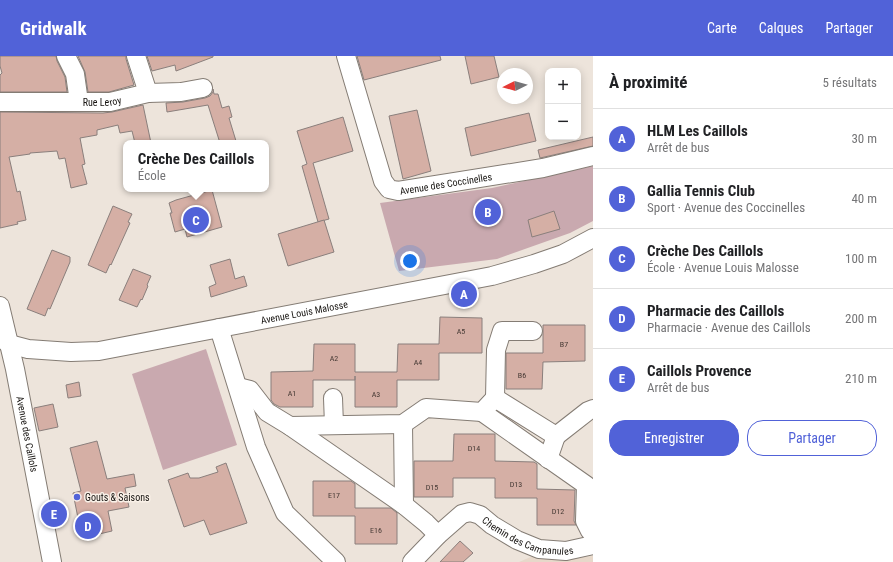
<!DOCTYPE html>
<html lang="fr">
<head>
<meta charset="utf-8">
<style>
  :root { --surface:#fff; --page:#f6f6f6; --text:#202124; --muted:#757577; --line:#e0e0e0; --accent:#5162d8 }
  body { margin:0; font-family:"Roboto Condensed",sans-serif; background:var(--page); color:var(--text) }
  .controls { position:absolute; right:12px; top:12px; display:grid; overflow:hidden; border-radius:8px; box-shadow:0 2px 10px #0003 }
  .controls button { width:36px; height:36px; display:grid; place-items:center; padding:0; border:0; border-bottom:1px solid var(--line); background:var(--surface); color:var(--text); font:20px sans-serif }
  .compass { position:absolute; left:497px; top:12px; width:36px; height:36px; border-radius:50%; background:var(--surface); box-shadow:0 2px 10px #0003; rotate:265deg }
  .you { position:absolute; left:410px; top:205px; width:14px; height:14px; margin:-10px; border:3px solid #fff; border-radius:50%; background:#1a73e8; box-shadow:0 0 0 6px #1a73e833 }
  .badge { display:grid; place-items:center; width:26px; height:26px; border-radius:50%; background:var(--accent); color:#fff; font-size:13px; font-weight:700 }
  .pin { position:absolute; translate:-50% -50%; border:2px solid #fff; box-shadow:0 1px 4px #0006 }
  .popup { position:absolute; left:123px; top:84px; width:146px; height:52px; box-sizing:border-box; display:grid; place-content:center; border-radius:8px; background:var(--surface); filter:drop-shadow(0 1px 3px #0005); font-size:13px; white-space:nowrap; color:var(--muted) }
  .popup b { font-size:15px; color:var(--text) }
  .popup::after { content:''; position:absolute; left:50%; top:100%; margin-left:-8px; border:8px solid transparent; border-top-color:var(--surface) }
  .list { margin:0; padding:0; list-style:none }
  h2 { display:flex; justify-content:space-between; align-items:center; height:52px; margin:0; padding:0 16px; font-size:17px }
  h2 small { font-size:13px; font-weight:400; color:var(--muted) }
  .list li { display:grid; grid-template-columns:26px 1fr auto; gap:12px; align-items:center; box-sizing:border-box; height:60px; padding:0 16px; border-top:1px solid var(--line) }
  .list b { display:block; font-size:15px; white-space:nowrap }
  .list p { margin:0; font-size:13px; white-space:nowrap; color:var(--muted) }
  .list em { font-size:13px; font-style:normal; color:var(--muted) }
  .actions { display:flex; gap:8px; padding:12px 16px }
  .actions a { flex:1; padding:9px 0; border:1px solid var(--accent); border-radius:16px; text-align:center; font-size:14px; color:var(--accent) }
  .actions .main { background:var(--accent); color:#fff }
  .map { position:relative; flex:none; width:593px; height:506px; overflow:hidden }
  header { display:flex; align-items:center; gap:24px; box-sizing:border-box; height:56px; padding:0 20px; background:var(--accent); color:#fff }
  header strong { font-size:19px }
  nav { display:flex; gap:22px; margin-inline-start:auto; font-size:14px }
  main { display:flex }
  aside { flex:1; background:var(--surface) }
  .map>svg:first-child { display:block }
  .built { fill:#e7d8ca }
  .green { fill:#c9a9af }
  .building { fill:#d5afa5; stroke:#8a7f7c }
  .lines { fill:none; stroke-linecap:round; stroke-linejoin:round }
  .minor-casing { stroke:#847c74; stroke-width:20 }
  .minor { stroke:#fff; stroke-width:18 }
  .poi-dot { fill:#5162d8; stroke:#faf1e8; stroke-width:1.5 }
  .labels { text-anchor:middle; stroke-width:3; stroke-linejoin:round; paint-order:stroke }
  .number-label { font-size:8px; fill:#463a35 }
  .street-label { font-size:10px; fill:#161310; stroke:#faf1e8 }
  .poi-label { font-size:10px; fill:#161310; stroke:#faf1e8; text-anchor:start }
</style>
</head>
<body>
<header>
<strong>Gridwalk</strong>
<nav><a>Carte</a><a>Calques</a><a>Partager</a></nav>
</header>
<main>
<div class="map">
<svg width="593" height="506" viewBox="0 0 593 506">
  <rect width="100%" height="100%" fill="#ede4db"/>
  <!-- built -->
  <polygon class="built" points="533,500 566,503 593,500 593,506 519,506"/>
  <!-- green -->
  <g class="green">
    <polygon points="593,110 593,165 570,177 497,203 399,215 380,147 492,132"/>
    <polygon points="206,293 237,389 163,414 132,318"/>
  </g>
  <!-- building -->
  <g class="building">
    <polygon points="0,0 56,0 57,5 65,21 67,36 0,36 0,19 2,17 0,10"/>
    <polygon points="78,0 126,0 126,3 134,29 109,36 88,36 85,16"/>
    <polygon points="147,0 213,0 213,1 176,15 175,9 152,15"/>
    <polygon points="357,0 440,0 441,4 364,24"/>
    <polygon points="465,0 494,0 499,21 471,28"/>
    <polygon points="213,33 214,38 218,38 222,52 229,50 232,61 229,62 236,85 228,87 220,87 208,49 167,56 166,47 183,46 205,42 210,40 213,36"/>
    <polygon points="143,49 151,87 135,87 132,75 120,77 118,69 97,74 97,79 80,82 85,108 82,109 87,128 71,132 65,102 59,103 57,95 30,97 30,98 9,101 17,136 20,135 26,164 17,166 18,168 0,172 0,56 103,57 112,56"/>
    <polygon points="417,54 431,115 403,123 389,60"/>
    <polygon points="529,57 536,85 471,100 465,72"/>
    <polygon points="343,61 353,95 313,107 329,163 318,166 302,110 307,108 297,75"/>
    <polygon points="593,81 593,90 540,102 538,94"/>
    <polygon points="212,134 222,171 187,181 185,173 175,176 170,157 172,157 169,147 176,144"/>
    <polygon points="113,150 132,158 128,166 130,167 111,209 110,208 106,217 88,209"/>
    <polygon points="554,155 560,173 532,181 528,164"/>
    <polygon points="324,164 334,196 288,210 278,178"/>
    <polygon points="52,194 70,201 70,206 50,253 48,252 45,260 27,253"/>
    <polygon points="230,203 235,223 244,220 247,230 211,241 209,231 216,228 210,209"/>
    <polygon points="133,213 151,220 147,229 148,230 142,244 141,243 137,251 119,244"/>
    <polygon points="440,261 482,262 482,297 439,297 439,324 397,324 397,351 355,351 355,320 355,324 313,324 313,351 280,351 274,348 271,344 271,316 313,315 314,288 355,288 355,316 397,316 398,288 439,288"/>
    <polygon points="543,269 585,269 585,305 543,306 542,333 506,333 506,297 543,297"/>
    <polygon points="79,326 81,340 68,342 66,329"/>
    <polygon points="53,348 58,371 39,375 34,352"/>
    <polygon points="454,378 495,378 495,405 534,406 537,408 537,433 575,434 574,465 576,469 537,469 537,442 495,442 495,422 453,422 453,441 414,441 414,405 453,405"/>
    <polygon points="97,385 107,423 134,418 136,430 125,432 129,451 108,455 112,475 82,482 73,437 81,435 70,392"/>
    <polygon points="226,407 247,467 210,479 204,464 184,471 168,424 188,417 190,422 199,422 218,416 216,411"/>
    <polygon points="313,425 351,425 355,428 355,452 391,452 397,457 397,488 355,488 355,460 313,460"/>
    <polygon points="460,485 473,497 463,506 440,506"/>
  </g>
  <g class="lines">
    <!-- minor casing -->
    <g class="minor-casing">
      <g id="minor">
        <polyline points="66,0 75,18 79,46"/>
        <polyline points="136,0 148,37"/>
        <path id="s1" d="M346 0 383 125 389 133 398 135 543 112 593 100"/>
        <path id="s2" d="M0 46H110L148 37 181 36 203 32"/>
        <path id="s3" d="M0 250 15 313 52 506"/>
        <polyline points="219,272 256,391 285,457 336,506"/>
        <path id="s4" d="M0 281 9 288 28 293 71 296 99 295 492 220 534 208 563 198 593 182"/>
        <polyline points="238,331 250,334 267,356 290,370 404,449 426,467 438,479"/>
        <polyline points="333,342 334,369"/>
        <polyline points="495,342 496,294 502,275 533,275"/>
        <polyline points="482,356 586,429 585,465 590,475"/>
        <polyline points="403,368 404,449"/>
        <polyline points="290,370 403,368 426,352 482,356 495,342 556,380 548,403"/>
        <polyline points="556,380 588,355 593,353"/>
        <path id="s5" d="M412 506 438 479 462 458 470 456 480 459 492 469 517 484 539 493 566 495 593 489"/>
      </g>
    </g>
    <!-- minor -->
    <use href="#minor" class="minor"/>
  </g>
  <!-- markers -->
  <circle class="poi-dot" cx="77" cy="441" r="4"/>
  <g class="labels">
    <!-- number labels -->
    <g class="number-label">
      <text x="461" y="278">A5</text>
      <text x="564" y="291">B7</text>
      <text x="334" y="305">A2</text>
      <text x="418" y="309">A4</text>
      <text x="522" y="322">B6</text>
      <text x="292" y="340">A1</text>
      <text x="376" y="341">A3</text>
      <text x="474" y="395">D14</text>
      <text x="516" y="431">D13</text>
      <text x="432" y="434">D15</text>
      <text x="334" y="442">E17</text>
      <text x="558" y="458">D12</text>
      <text x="376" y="477">E16</text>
    </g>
    <!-- street labels -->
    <g class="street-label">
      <text dy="4" stroke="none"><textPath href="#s2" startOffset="102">Rue Leroy</textPath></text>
      <text dy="4" stroke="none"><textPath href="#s1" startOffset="198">Avenue des Coccinelles</textPath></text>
      <text dy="4" stroke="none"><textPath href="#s4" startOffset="311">Avenue Louis Malosse</textPath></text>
      <text dy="4" stroke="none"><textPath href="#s3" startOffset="131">Avenue des Caillols</textPath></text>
      <text dy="4" stroke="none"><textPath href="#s5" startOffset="142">Chemin des Campanules</textPath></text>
    </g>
    <!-- poi labels -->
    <g class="poi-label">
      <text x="85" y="445">Gouts &amp; Saisons</text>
    </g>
  </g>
</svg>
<div class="controls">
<button>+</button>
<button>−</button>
</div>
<svg class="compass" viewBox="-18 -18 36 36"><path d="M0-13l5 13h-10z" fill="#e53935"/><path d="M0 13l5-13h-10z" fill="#757577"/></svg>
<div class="you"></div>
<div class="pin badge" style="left:464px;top:238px">A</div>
<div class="pin badge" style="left:488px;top:156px">B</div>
<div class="pin badge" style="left:196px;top:164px">C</div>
<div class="popup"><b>Crèche Des Caillols</b>École</div>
<div class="pin badge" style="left:88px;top:470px">D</div>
<div class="pin badge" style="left:54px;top:458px">E</div>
</div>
<aside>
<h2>À proximité<small>5 résultats</small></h2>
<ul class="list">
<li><span class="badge">A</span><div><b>HLM Les Caillols</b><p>Arrêt de bus</p></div><em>30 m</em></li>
<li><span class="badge">B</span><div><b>Gallia Tennis Club</b><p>Sport · Avenue des Coccinelles</p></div><em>40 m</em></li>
<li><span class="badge">C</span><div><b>Crèche Des Caillols</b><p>École · Avenue Louis Malosse</p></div><em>100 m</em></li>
<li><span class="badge">D</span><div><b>Pharmacie des Caillols</b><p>Pharmacie · Avenue des Caillols</p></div><em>200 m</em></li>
<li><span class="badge">E</span><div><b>Caillols Provence</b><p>Arrêt de bus</p></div><em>210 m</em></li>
</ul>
<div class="actions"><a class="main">Enregistrer</a><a>Partager</a></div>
</aside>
</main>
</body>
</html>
